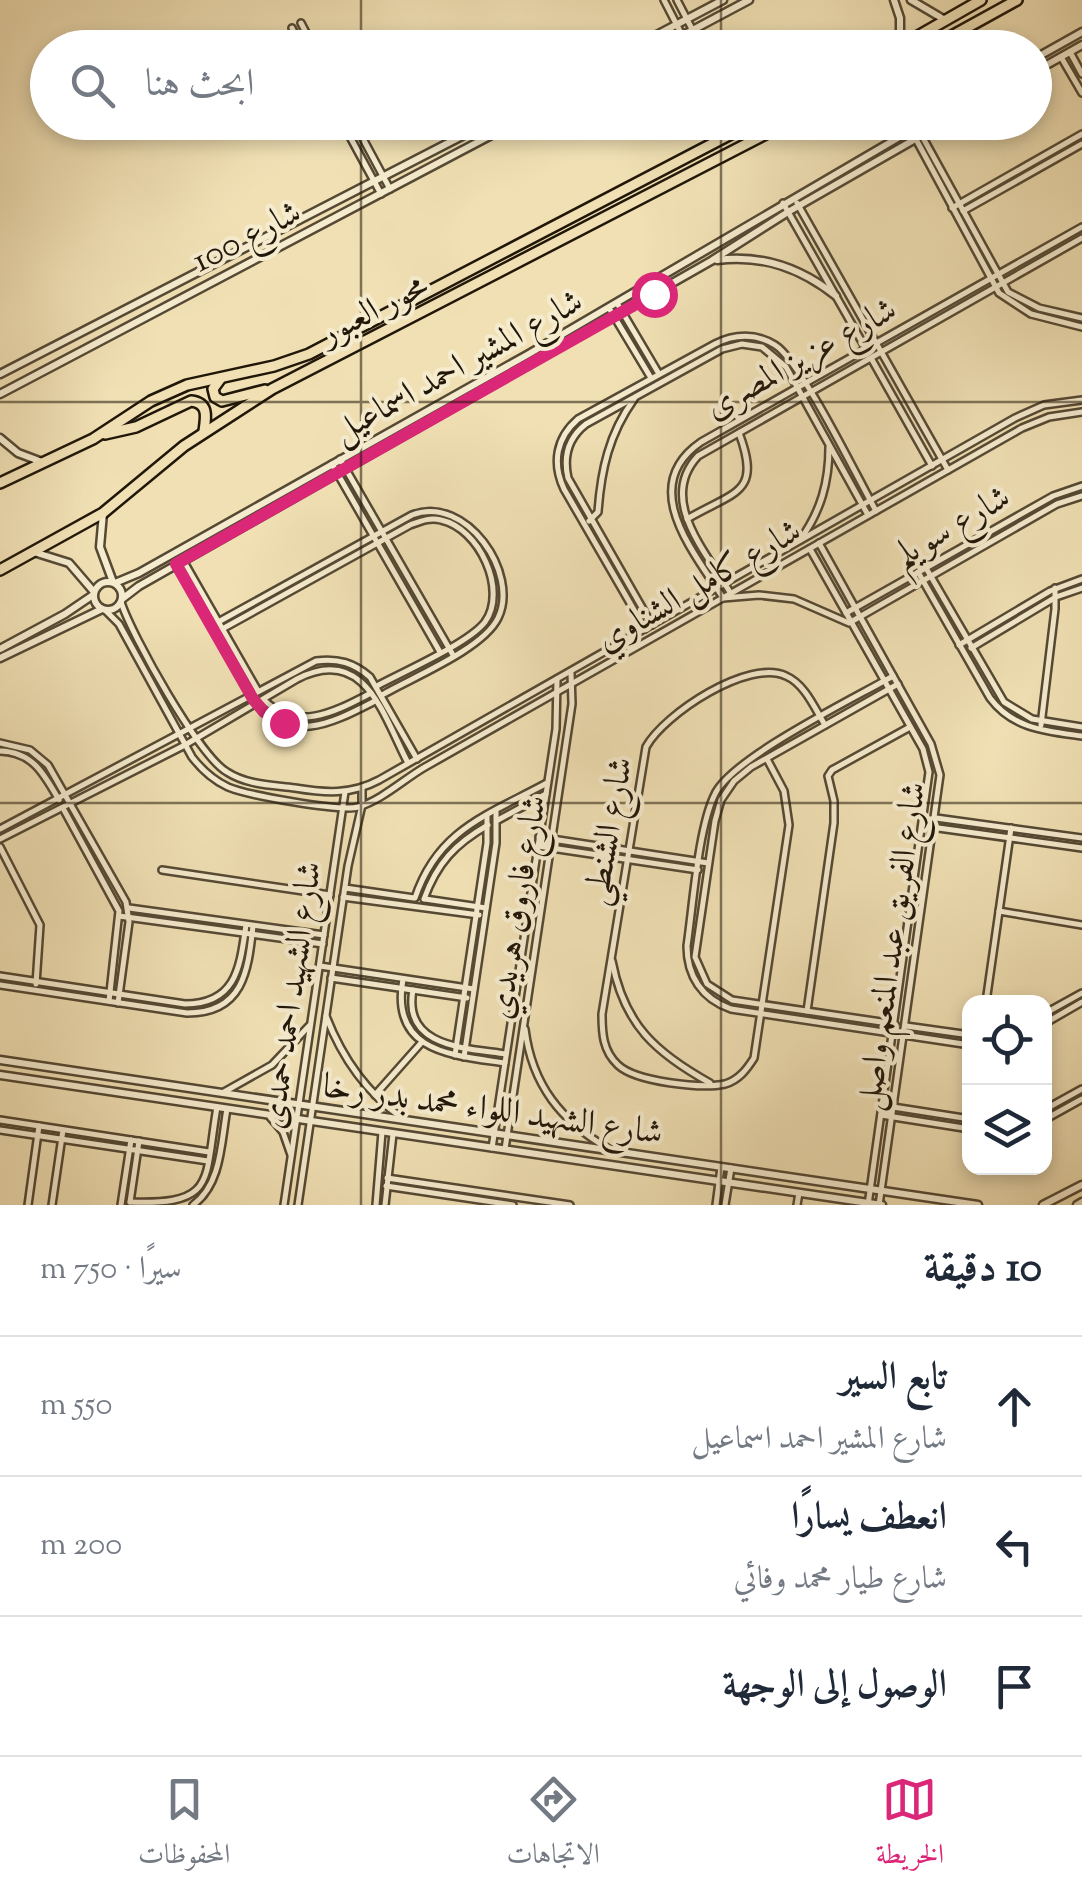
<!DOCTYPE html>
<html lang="ar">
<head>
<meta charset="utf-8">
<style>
  :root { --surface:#fff; --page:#f6f6f7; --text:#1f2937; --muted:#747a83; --line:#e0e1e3; --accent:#db2777 }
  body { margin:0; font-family:"Sorts Mill Goudy",Amiri,serif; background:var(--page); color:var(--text); direction:rtl }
  .controls { position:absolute; right:30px; bottom:30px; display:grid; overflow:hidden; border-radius:20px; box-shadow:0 5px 15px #0003 }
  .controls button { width:90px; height:90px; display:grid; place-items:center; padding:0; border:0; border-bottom:2px solid var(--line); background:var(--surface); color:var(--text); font:50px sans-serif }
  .stop { position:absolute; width:30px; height:30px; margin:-22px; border:8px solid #db2777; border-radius:50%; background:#fff }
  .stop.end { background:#db2777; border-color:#fff; box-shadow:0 2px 10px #0008 }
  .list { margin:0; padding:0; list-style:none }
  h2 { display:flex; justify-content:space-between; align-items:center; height:130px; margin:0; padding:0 40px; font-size:42px }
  h2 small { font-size:32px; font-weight:400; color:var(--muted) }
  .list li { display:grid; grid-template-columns:65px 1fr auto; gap:30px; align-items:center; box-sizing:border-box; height:140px; padding:0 40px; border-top:2px solid var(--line) }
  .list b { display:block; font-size:38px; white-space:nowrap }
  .list p { margin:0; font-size:32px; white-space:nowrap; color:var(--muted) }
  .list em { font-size:32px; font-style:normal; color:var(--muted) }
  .icon { flex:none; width:55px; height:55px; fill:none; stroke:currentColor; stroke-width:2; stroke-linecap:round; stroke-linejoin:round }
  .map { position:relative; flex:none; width:1082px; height:1205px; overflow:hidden; direction:ltr }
  .search { position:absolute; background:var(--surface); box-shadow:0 5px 15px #0003; left:30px; right:30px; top:30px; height:110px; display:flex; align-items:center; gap:25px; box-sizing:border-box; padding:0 35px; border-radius:55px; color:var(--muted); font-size:38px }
  .sheet { height:550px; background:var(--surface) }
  nav { display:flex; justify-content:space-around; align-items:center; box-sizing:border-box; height:140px; border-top:2px solid var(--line); background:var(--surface); font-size:28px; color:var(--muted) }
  nav a { display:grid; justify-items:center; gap:5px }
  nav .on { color:var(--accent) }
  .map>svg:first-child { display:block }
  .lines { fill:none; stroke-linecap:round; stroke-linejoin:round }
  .minor-casing { stroke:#554934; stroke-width:10 }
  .tertiary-casing { stroke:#554934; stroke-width:11 }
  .trunk-casing { stroke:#211709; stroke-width:14 }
  .minor { stroke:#f5ebce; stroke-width:5 }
  .tertiary { stroke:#f5ebce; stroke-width:6 }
  .trunk { stroke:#f0e0b4; stroke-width:9 }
  .route { stroke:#db2777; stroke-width:12 }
  .grid { fill:none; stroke:#211709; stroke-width:2.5; stroke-opacity:0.55 }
  .labels { text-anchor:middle; stroke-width:8; stroke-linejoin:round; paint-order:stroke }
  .street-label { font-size:35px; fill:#211709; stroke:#f5ebce }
</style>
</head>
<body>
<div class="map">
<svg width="1082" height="1205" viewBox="0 0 1082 1205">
  <rect width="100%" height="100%" fill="#f0e0b4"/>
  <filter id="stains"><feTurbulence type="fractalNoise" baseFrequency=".002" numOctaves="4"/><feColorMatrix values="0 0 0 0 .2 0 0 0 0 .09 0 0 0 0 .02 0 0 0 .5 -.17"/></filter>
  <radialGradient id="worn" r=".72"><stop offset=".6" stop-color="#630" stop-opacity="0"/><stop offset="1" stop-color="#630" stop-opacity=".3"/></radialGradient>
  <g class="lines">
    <!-- minor casing -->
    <g class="minor-casing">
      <g id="minor">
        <polyline points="664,0 682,35"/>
        <polyline points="677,0 692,29"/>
        <polyline points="301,23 314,48"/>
        <polyline points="292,28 302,48"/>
        <polyline points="1070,52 1082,74"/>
        <polyline points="1061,57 1082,93"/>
        <polyline points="342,122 381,194"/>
        <polyline points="354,122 390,189"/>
        <polyline points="911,130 999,293 1031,314 1082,327"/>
        <polyline points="922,136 1008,292 1039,308 1082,318"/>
        <polyline points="783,203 866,349"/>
        <polyline points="797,203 948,470"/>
        <polyline points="952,208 1082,134"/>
        <polyline points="963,211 1082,144"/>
        <path d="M1082 227 701 442C637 486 693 551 723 598L759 595 794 599 849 623 1057 504 1082 496"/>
        <polyline points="617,303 659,374"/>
        <polyline points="609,308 651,378"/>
        <polyline points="871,358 932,466"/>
        <polyline points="340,459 453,655"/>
        <polyline points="332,464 440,652"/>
        <path d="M687 519C735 491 762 494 739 433"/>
        <path d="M589 521 598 512C601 470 609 434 634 399"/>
        <path d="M800 540C821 511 829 482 829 447"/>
        <polyline points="819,543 931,744 940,775 879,1205"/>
        <polyline points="810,549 923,749 929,772 868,1205"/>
        <polyline points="184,562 258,691"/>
        <path d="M176 564 253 699C290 746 332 723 375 701"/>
        <polyline points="926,568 1004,702 1032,719 1082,727"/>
        <path d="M918 572 990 698C1013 729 1046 731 1082 736"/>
        <path d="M731 594C707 553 657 500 698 456L1082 238"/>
        <path d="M121 602C132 636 199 756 227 772 247 785 272 785 295 788 325 793 351 795 379 780L1015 418 1044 405 1082 400"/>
        <path d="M105 610 119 624 192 757C202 770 213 780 228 787 247 795 340 812 358 807 382 800 404 779 425 767L1022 428 1049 417 1082 412"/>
        <polyline points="846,613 1053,496 1082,486"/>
        <path d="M652 625 568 478C563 456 568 438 586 424L722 349 742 344 762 347 786 367 868 515"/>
        <path d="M211 626 412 515C466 494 520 574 498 618 483 649 413 677 382 695"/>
        <path d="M645 629 564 489C552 463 556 438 578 419L715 344C734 334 756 333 775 345 801 361 857 477 876 511"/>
        <path d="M215 633 410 525C421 521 430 517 441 520 479 528 508 590 485 622 469 643 403 672 377 686"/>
        <polyline points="959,645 1050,591 1082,579"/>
        <polyline points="971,648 1056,597 1082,588"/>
        <path d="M893 676C853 699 732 758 715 794 698 828 693 906 687 946 687 976 702 999 731 1009L970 1045"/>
        <path d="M264 700C298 733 336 711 371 693"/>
        <polyline points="1041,725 1055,609 1055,588"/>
        <polyline points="0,743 30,750 48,765 126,902 129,922 118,1003"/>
        <path d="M0 751C33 752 44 774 59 800"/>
        <path d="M767 759 784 791 789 825 754 1058C747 1069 739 1080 725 1084 702 1089 636 1082 618 1065 603 1051 602 1034 602 1014L646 747C664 714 749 658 786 676 805 684 815 709 825 725"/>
        <polyline points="64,810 119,911 109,1001"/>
        <polyline points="936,818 1082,838"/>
        <polyline points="498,820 546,794"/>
        <polyline points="924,826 1082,848"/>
        <path d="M0 829 316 661C338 658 354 663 370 677L417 759"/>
        <polyline points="539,837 708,863"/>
        <path d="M0 839 185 745 297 679C365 644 383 715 408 763"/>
        <polyline points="538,846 698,870"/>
        <polyline points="0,847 40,925 36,984"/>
        <polyline points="162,870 330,895"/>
        <polyline points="345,888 414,898"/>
        <polyline points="343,897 479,915"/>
        <path d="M415 898C438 829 488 815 547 783"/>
        <path d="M424 899C437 863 455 844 488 825"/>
        <polyline points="425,899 486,908"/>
        <polyline points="129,908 324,935"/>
        <polyline points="999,911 1082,925"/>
        <polyline points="119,916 323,944"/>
        <path d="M612 961C624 1025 656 1053 710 1083"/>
        <polyline points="320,966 474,989"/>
        <path d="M0 976 185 1004C237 1004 240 966 246 925"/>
        <polyline points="331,978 467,998"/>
        <path d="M403 979C390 1052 451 1055 505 1063"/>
        <path d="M0 985 187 1013C244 1013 248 970 253 926"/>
        <path d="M413 990C402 1048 467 1048 506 1054"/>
        <polyline points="986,1002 1011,828"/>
        <polyline points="807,1011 834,823 834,801 828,776 832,770 910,727"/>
        <polyline points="1044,1014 1082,993"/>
        <path d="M326 1016C342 1058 366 1092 402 1118"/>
        <polyline points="895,1024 732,1000 707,984 695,957 715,821 721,800 734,781 751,767 898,684"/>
        <polyline points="1044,1024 1082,1002"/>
        <polyline points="906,1026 970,1035"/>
        <path d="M525 1029C532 1085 561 1121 609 1149"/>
        <polyline points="455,1055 487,843 487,816"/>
        <polyline points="464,1057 496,843 496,812"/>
        <polyline points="224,1092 272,1065 309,1026"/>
        <polyline points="375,1095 422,1042"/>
        <polyline points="893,1107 970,1119"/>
        <polyline points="1044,1110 1082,1089"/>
        <polyline points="881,1115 970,1129"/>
        <polyline points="270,1117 283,1132 291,1155"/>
        <polyline points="0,1120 209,1152"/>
        <polyline points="1044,1120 1082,1099"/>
        <polyline points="0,1130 208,1161"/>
        <polyline points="492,1148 556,729 557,679"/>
        <polyline points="505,1149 572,704 571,673"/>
        <polyline points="387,1178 570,1205"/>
        <polyline points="386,1186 513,1205"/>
        <path d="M130 1202C217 1205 204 1182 217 1107"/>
        <polyline points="130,1202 139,1141"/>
        <polyline points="28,1205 39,1126"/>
        <polyline points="52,1205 63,1130"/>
        <polyline points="121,1205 131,1140"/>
        <path d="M193 1205C222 1184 221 1141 227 1109"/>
        <polyline points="284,1205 345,792"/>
        <polyline points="298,1205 348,866 362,805 362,788"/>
        <polyline points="376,1205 382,1132"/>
        <polyline points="385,1205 393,1134"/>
        <polyline points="716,1205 721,1167"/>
        <polyline points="725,1205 731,1168"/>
        <polyline points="797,1205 799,1193"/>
      </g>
    </g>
    <!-- tertiary casing -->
    <g class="tertiary-casing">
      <g id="tertiary">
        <polyline points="894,0 900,18 900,46"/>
        <polyline points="911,0 945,20"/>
        <polyline points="632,48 723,0"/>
        <polyline points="659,48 749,0"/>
        <polyline points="1034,59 1082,32"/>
        <polyline points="1034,72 1082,45"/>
        <path d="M717 260C763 254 801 268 836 296"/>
        <polyline points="0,374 489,122"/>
        <polyline points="0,394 516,122"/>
        <polyline points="0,438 18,453 42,462"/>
        <polyline points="103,513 100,547 113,582"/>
        <polyline points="37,553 69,563 94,592"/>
        <circle cx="108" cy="596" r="14"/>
        <polyline points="115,583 139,573 527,355 925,122"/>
        <polyline points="122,599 139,586 711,261 788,212 945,122"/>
        <polyline points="0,649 65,614 93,595"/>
        <polyline points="0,658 102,609"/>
        <polyline points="0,1060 978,1205"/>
        <polyline points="0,1075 882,1205"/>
        <polyline points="1043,1205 1082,1185"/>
        <polyline points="1077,1205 1082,1202"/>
      </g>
    </g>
    <!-- trunk casing -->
    <g class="trunk-casing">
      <g id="trunk">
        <polyline points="897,48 981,0"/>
        <polyline points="930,48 1017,0"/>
        <polyline points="221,378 213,389 215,397 222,401 265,390"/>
        <path d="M105 434 136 427 191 401C209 403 206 417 204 431"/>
        <polyline points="0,483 93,439 151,401 187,385 274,366 309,354 754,122"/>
        <polyline points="0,570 103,513 184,446 272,389 789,122"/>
      </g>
    </g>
    <!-- minor -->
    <use href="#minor" class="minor"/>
    <!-- tertiary -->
    <use href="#tertiary" class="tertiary"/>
    <!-- trunk -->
    <use href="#trunk" class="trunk"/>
  </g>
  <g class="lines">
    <!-- route -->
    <polyline class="route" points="284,723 264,712 253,699 176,564 654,294"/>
  </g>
  <!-- grid -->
  <path class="grid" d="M361 0V48M721 0V48M361 122V1205M721 122V1205M0 402H1082M0 803H1082"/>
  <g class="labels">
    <!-- street labels -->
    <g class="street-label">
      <text transform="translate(246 235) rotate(-27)" y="12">شارع 100</text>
      <text transform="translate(373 308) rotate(-27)" y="12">محور العبور</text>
      <text transform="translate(800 357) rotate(-29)" y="12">شارع عزيز المصرى</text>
      <text transform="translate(457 365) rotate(-29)" y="12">شارع المشير احمد اسماعيل</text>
      <text transform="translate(951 525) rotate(-30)" y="12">شارع سويلم</text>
      <text transform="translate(698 584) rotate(-30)" y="12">شارع كامل الشناوي</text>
      <text transform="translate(607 831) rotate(-80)" y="12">شارع الشنطي</text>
      <text transform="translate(516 907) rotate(-81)" y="12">شارع فاروق هريدي</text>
      <text transform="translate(890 946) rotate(-82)" y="12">شارع الفريق عبد المنعم واصل</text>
      <text transform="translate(290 995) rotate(-82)" y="12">شارع الشهيد احمد حمدى</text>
      <text transform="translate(493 1108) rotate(8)" y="12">شارع الشهيد اللواء محمد بدر رخا</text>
    </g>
  </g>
  <rect width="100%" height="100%" filter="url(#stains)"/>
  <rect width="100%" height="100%" fill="url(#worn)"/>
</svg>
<div class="controls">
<button><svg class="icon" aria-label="locate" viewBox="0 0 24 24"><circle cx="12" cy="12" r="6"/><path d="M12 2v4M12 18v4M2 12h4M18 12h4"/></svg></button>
<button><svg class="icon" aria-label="layers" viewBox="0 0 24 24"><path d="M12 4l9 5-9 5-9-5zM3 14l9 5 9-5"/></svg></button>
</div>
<div class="stop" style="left:654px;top:294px"></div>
<div class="stop end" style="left:284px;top:723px"></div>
<div class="search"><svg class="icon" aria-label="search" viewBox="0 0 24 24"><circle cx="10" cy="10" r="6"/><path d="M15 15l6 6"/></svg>ابحث هنا</div>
</div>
<section class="sheet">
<h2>10 دقيقة<small>سيرًا · 750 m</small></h2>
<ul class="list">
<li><svg class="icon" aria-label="ahead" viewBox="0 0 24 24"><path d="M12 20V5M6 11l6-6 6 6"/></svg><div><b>تابع السير</b><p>شارع المشير احمد اسماعيل</p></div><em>550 m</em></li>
<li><svg class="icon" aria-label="left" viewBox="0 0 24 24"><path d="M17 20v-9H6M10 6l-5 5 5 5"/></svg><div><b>انعطف يسارًا</b><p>شارع طيار محمد وفائي</p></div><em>200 m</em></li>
<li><svg class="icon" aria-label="arrive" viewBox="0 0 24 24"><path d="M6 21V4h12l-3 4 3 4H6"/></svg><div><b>الوصول إلى الوجهة</b></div></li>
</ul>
</section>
<nav>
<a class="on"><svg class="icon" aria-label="map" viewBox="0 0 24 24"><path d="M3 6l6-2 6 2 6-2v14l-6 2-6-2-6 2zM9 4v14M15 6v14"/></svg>الخريطة</a>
<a><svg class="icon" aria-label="directions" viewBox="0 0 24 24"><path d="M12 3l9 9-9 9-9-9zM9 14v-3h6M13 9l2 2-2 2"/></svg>الاتجاهات</a>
<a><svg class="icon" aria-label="saved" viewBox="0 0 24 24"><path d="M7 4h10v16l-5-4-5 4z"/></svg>المحفوظات</a>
</nav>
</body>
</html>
